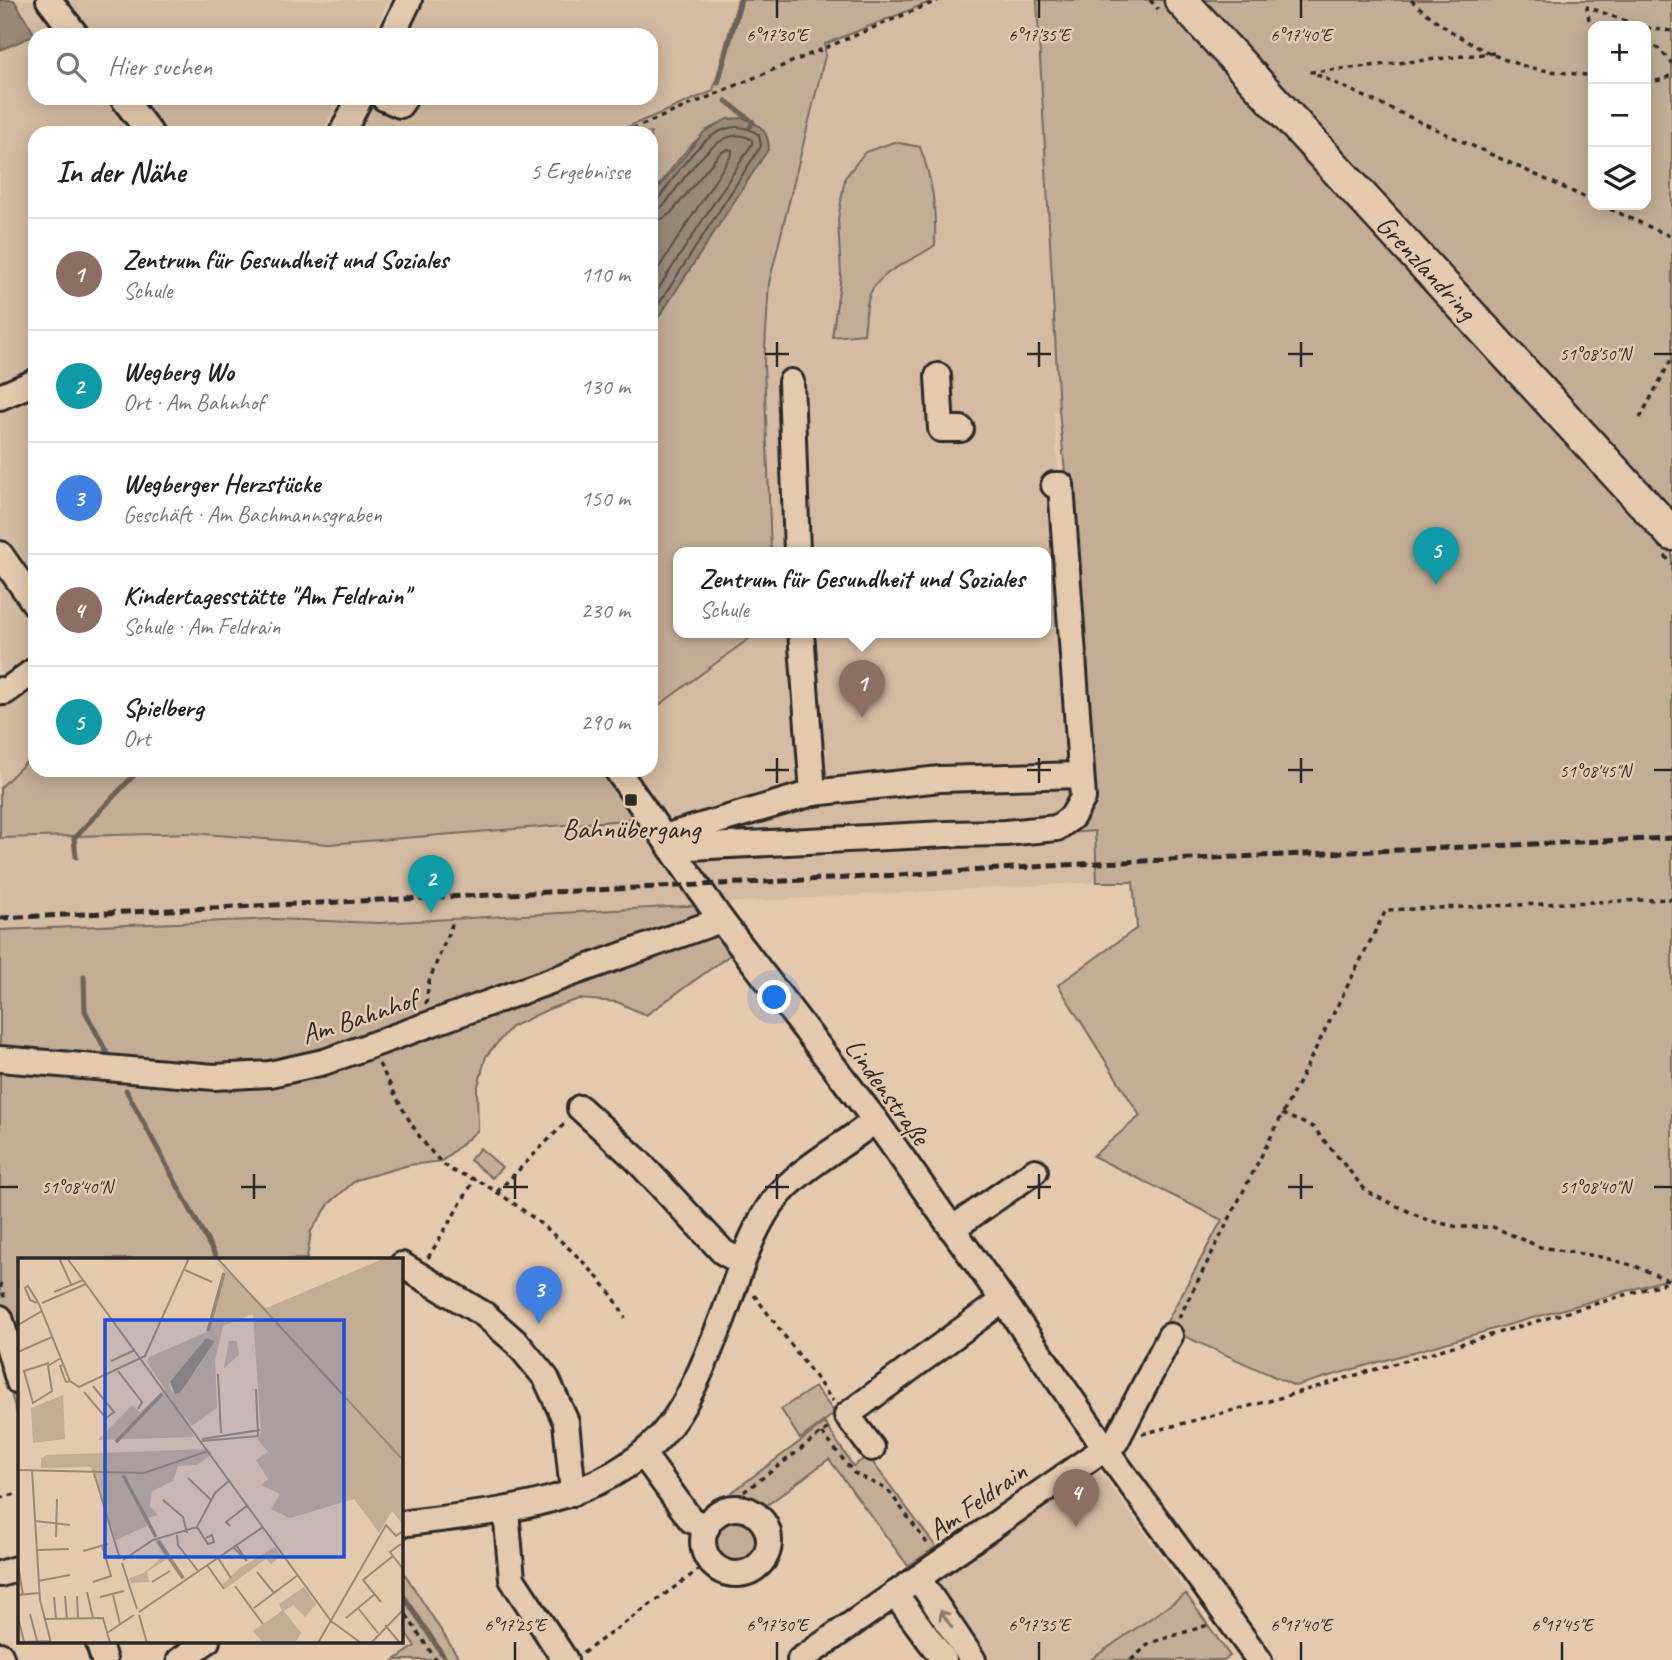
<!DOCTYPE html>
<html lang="de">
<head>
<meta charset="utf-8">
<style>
  :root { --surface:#fff; --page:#f6f6f6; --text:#222; --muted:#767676; --line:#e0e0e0; --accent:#1a73e8 }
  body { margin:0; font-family:Caveat,sans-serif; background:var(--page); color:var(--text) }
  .controls { position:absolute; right:21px; top:21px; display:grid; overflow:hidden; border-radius:14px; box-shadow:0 4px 18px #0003 }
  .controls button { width:63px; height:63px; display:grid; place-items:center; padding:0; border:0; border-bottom:2px solid var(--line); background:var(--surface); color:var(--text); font:35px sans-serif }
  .you { position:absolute; left:775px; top:998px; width:24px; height:24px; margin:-18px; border:5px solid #fff; border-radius:50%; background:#1a73e8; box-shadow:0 0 0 10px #1a73e833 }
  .badge { display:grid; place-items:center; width:46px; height:46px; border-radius:50%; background:var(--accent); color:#fff; font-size:23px; font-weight:700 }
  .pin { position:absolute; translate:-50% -58px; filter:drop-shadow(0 2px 4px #0008) }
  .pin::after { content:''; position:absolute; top:37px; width:24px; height:21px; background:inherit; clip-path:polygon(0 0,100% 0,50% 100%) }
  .popup { position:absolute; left:673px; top:547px; width:378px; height:91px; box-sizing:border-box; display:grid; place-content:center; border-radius:14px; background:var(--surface); filter:drop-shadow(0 2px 5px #0005); font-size:23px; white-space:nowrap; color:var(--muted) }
  .popup b { font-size:26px; color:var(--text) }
  .popup::after { content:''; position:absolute; left:50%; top:100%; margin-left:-14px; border:14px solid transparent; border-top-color:var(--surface) }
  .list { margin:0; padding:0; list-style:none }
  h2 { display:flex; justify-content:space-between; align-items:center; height:91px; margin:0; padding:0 28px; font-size:30px }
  h2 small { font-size:23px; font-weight:400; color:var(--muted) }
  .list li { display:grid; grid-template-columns:46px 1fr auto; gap:21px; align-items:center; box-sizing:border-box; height:112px; padding:0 28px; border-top:2px solid var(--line) }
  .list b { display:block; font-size:26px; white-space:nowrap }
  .list p { margin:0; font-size:23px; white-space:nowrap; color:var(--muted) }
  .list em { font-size:23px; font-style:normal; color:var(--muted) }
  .icon { flex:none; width:38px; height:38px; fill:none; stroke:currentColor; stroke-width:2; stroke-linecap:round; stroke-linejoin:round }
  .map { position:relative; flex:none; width:1672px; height:1660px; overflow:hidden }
  .search { position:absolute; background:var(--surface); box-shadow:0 4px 18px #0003; left:28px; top:28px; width:630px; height:77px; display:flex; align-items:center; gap:18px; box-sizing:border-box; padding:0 24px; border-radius:21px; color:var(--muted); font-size:26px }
  .panel { position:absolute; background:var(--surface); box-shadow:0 4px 18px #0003; left:28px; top:126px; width:630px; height:651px; border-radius:21px }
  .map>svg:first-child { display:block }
  .built { fill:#d4bba1 }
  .green { fill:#c3ad95; stroke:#776c60; stroke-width:2; fill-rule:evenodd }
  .water { fill:#988977; stroke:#6c6359; stroke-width:2 }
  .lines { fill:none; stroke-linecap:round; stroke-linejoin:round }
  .shore { stroke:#575149; stroke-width:2 }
  .stream { stroke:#6c6359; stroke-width:5 }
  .minor-casing { stroke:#2b2b2b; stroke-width:30 }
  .major-casing { stroke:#2b2b2b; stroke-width:37 }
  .path { stroke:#2b2b2b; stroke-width:3.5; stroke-dasharray:5 5; stroke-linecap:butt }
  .minor { stroke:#e4c9ac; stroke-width:24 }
  .major { stroke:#e4c9ac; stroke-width:32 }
  .rail { stroke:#2b2b2b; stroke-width:5; stroke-dasharray:10 5; stroke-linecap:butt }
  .oneway { stroke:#887a6c }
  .ticks { fill:none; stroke:#2b2b2b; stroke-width:2.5 }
  .poi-dot { fill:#2b2b2b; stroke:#e4c9ac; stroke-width:2.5 }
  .labels { text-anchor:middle; stroke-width:5; stroke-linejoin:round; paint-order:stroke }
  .street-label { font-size:28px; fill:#2b2b2b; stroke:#e4c9ac }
  .poi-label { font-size:28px; fill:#2b2b2b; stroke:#e4c9ac }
  .inset-river { fill:none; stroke:#988977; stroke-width:3.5 }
  .inset-road { fill:none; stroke:#9a8a78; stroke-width:2 }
  .view { fill:#1d4ed8; fill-opacity:0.15; stroke:#1d4ed8; stroke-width:3.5 }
  .inset-edge { fill:none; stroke:#2b2b2b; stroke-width:3.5 }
  .ticks-label { font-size:18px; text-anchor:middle; fill:#2b2b2b; stroke:#e4c9ac; stroke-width:5; stroke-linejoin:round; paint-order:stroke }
</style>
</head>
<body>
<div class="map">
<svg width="1672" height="1660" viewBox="0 0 1672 1660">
  <rect width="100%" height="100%" fill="#e4c9ac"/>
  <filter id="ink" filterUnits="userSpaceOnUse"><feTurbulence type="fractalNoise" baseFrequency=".0143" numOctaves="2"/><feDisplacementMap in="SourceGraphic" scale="14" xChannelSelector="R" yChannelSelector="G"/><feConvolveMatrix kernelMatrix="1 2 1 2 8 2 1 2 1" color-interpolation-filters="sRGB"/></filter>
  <g filter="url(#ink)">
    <!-- built -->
    <g class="built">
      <polygon points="0,0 389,0 372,35 35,35 35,98 339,98 321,133 35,133 35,753 0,788"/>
      <polygon points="425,0 738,0 713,91 613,133 359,133 376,98 651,98 651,35 407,35"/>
      <polygon points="935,0 1037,0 1059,410 1054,413 1079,795 1055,824 682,842 630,770 651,770 651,711 758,632 1046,632 1046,552 771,552 764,364 769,283 824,56 825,44"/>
      <polygon points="637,815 669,855 1095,831 1097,882 378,922 274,919 0,987 0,838 191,833 329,844 625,820"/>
      <polygon points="1098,1469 1187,1593 1087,1660 981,1660 928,1586"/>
    </g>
    <!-- green -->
    <g class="green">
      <path d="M738 0H935L825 44V56L769 283 764 364 771 552H678V632H758L651 711V329L768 148 743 118C700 122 674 165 651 197V133H613L713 91Z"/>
      <path d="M1037 0H1672V1278L1295 1386 1164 1327 1222 1220 1093 1156 1140 1116 1058 985 1137 928 1133 882H1097L1095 831 1065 833 1089 797 1078 610 1059 410ZM1593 26H1646V205H1593Z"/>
      <path d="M894 142 920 147C933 182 936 208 935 245 914 261 886 267 872 290 865 301 866 322 864 334L832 337 841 276 838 219 845 178 865 152Z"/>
      <polygon points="35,753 35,770 604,770 637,815 625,820 329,844 191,833 0,838 0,788"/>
      <polygon points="722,904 751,940 646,1015 617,1002 579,999 551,1008 511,1027 486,1056 477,1090 478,1130 442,1161 409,1165 356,1180 330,1203 311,1231 307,1259 19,1259 19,1420 0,1358 0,930 274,919 379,923"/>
      <polygon points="480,1148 502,1167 492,1178 470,1160"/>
      <polygon points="815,1387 835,1413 800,1439 781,1409"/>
      <polygon points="825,1423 853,1466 868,1456 936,1547 908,1566 829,1459 762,1509 752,1502 728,1495"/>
      <circle cx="737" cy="1541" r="25"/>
      <polygon points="401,1568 460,1660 395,1660 415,1646 401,1626"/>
      <polygon points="1186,1594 1230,1656 1224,1660 1090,1660"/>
    </g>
    <!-- water -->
    <g class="water">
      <polygon points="0,0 14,0 35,35 0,50"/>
      <path d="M743 118C759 124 768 130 769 148L651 329V197L704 132 727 119Z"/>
    </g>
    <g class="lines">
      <!-- shore -->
      <g class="shore">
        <path d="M651 201 659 198C680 170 718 104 759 135L761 146 651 316"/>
        <path d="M651 209H658L665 204C682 182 720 118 752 140V144L651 300"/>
        <polyline points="651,220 662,219 671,213 720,153 728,149 732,150 732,154 651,280"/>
      </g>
      <!-- stream -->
      <g class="stream">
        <polyline points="718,83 741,0"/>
        <polyline points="726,101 753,122 750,127"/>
        <polyline points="76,857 74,838 139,770"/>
        <polyline points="84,976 85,1011 108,1055"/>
        <polyline points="126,1090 217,1259"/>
        <polyline points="401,1592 446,1660"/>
      </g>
      <!-- minor casing -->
      <g class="minor-casing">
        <g id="minor">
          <polyline points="49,0 76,35"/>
          <polyline points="392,35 409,0"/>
          <polyline points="123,98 150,133"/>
          <polyline points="384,98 400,105 404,99"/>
          <polyline points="342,133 360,98"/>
          <polyline points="938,376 941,429 961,429"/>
          <polyline points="791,382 797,552"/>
          <polyline points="0,397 35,382"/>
          <polyline points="0,554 35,604"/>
          <polyline points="801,632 813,793"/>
          <polyline points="0,690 5,692 35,670"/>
          <polyline points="617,770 721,920 875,1120 1003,1300 1114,1461 1259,1660"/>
          <polyline points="664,837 813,793 940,779 1081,775"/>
          <polyline points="671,848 946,834 1005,833 1057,828 1072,817 1083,798 1061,485 1054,485"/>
          <polyline points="0,1059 214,1077 270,1074 324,1062 721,920"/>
          <polyline points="580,1108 637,1160 723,1252 741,1262"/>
          <polyline points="952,1229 1035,1171"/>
          <polyline points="402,1265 485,1315 517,1343 546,1378 566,1422 573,1493"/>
          <polyline points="0,1318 19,1382"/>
          <polyline points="1116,1441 1170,1336"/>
          <polyline points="872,1448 847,1415 1003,1300"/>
          <polyline points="643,1454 691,1520 707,1527"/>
          <circle cx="736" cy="1541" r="33"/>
          <polyline points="506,1511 512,1579 565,1660"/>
          <path d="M401 1524C494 1511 608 1507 671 1424 689 1400 703 1367 714 1339 733 1297 742 1251 766 1212 791 1171 840 1150 875 1120"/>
          <polyline points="0,1574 19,1568"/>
          <polyline points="918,1578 973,1660"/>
          <polyline points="895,1594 944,1660"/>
          <polyline points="98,1641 104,1660"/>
          <polyline points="0,1655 2,1660"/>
          <polyline points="180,1660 207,1641"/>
          <polyline points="800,1660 1105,1448"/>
        </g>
      </g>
      <!-- major casing -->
      <g class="major-casing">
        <polyline id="major" points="1181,0 1672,534"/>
      </g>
      <!-- path -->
      <g class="path">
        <polyline points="1150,0 1158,9"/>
        <path d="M1411 0C1445 30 1483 55 1528 67 1549 72 1572 73 1593 76"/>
        <polyline points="1597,26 1589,20 1587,7 1640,26"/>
        <polyline points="1646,28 1672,31"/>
        <polyline points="1646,43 1658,48 1672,63"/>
        <polyline points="1494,53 1311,72 1593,201"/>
        <polyline points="1646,82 1661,80 1672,75"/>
        <polyline points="623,133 939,0"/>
        <polyline points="1601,205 1672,237"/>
        <polyline points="1640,418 1672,358"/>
        <polyline points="1665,556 1672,564"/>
        <polyline points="426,1004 429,981 453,922"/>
        <path d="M379 1064C398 1098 416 1142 447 1167 453 1173 463 1174 471 1178 480 1181 487 1186 495 1191 534 1215 607 1275 625 1318"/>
        <polyline points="1282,1114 1313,1127 1367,1192 1427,1220 1458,1227 1493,1227 1540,1247 1601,1257 1635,1266 1670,1281"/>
        <polyline points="497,1192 567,1121"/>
        <polyline points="428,1258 475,1179"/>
        <polyline points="0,1283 5,1300"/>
        <polyline points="754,1295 833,1401"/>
        <polyline points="1179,1318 1386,910 1672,899"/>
        <polyline points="822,1433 854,1473 888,1490 929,1546"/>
        <polyline points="1142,1434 1269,1401 1672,1281"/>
        <polyline points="0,1498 19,1493"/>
        <polyline points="740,1508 737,1497 830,1427"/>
        <polyline points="401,1607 436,1660"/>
        <polyline points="583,1653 711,1561"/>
        <polyline points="1131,1660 1150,1643 1208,1625"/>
      </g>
      <!-- minor -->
      <use href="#minor" class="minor"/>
      <!-- major -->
      <use href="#major" class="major"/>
      <!-- rail -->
      <polyline class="rail" points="0,918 848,878 1099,863 1672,838"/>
    </g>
    <!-- one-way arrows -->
    <defs><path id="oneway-shaft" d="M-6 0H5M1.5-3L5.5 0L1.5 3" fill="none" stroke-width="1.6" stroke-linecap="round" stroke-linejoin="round" transform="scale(1.75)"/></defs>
    <use class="oneway" href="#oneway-shaft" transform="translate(946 1619) rotate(-124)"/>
  </g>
  <!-- ticks -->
  <path class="ticks" d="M777 0V18M1039 0V18M1301 0V18M777 342V367M1039 342V367M1301 342V367M765 354H789M1027 354H1051M1288 354H1313M1654 354H1672M777 758V783M1039 758V783M1301 758V783M765 770H789M1027 770H1051M1288 770H1313M1654 770H1672M254 1174V1199M515 1174V1199M777 1174V1199M1039 1174V1199M1301 1174V1199M0 1187H18M241 1187H266M503 1187H528M765 1187H789M1027 1187H1051M1288 1187H1313M1654 1187H1672M515 1642V1660M777 1642V1660M1039 1642V1660M1301 1642V1660M1562 1642V1660"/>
  <!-- markers -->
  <rect class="poi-dot" x="624" y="793" width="14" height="14" rx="3.5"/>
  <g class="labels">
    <!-- street labels -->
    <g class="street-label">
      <text transform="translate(1427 267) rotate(47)" y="10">Grenzlandring</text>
      <text transform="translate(359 1016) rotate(-18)" y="10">Am Bahnhof</text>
      <text transform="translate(888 1091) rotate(54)" y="10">Lindenstraße</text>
      <text transform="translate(977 1500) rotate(-35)" y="10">Am Feldrain</text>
    </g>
    <!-- poi labels -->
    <g class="poi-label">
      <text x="631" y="838">Bahnübergang</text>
    </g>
  </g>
  <!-- overview -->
  <g transform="translate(18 1258)">
    <rect width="385" height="385" fill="#e4c9ac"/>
    <path d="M195 0 248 50 367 0H385V267L374 253 361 275 336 241 272 260 253 251 262 236 243 227 250 221 238 202 250 194 239 181 243 175 235 56 205 68 197 102 199 150 174 168 166 157 176 179 80 182 114 147 122 154 147 131 129 104 131 99 189 74 206 12ZM188 80 197 83 174 118 177 109 171 106 162 135 154 133 151 126ZM211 83H219L221 97 206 110ZM45 137 47 181 15 185 13 150ZM190 191 194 196 179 207 160 208 155 223 134 233 132 248 140 257 130 260 133 266 98 282 73 209 23 210V200L29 197ZM142 281 167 320 164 322 149 301 129 314 131 324 113 325 111 320 126 315 146 297 137 283ZM257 289 263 298 253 306 248 301 207 331 204 327 222 310ZM286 329 298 346 287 359 275 347 266 353 283 375 277 385H245L235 373 264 353 261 346Z" fill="#c3ad95" fill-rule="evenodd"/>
    <path d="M188 80 197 83 162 135 157 136 152 124Z" fill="#988977"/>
    <path class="inset-river" d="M190 73 206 15M98 184 144 136M105 217 138 279M140 283 165 320"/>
    <path class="inset-road" d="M41 0 53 26M49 0 313 363 343 385M199 0 385 202M167 12 194 24M36 34 65 22M19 45 12 42 7 30 10 28 21 46 52 123 61 129 127 98 171 0M24 45 68 26M0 67 24 53M0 94 34 79M93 103 117 92M31 105 6 113 15 145 34 133 30 108 43 100M46 107 42 108 48 124 52 123M100 113 124 144 120 151M200 116 203 175M66 134 88 160 96 154 75 128M184 181 242 172M184 183 240 178 238 131M0 212 126 215 190 193M14 212 22 342 33 385M75 212 102 301M170 220 193 242M145 242 165 259 169 275M17 263 52 267M212 268 208 264 230 247M179 269 190 286 196 284 194 277 188 280M159 277 160 287 180 313M38 279 39 241M383 286 372 294 385 311M215 289 229 303 218 287M19 292 51 291M65 293 90 286M200 300 213 320M105 302 135 282 179 269 197 235 212 222M104 305 119 351M0 307 5 337M189 307 206 331M239 314 256 335M20 323 52 317M75 324 93 318 84 287M134 324 152 313M217 328 245 366M69 334 75 360M0 337 21 335M95 337 102 366M47 338 49 361M59 338 60 361M36 339 38 361M82 339 106 333M363 344 345 322 375 298M236 350 280 317M340 350 360 375M121 354 245 269M12 356 19 383M121 357 129 385M0 359 6 384M328 360 357 336M27 361 85 360 92 385M367 367 382 385M89 375 116 357M0 384 33 383M300 385 368 267 378 278 385 273M353 385 385 352"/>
    <path class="view" d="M87 62H326V299H87Z"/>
    <rect width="385" height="385" class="inset-edge"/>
  </g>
  <g class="ticks-label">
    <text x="777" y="41">6°17'30"E</text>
    <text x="1039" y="41">6°17'35"E</text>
    <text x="1301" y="41">6°17'40"E</text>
    <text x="1595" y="360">51°08'50"N</text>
    <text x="1595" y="777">51°08'45"N</text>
    <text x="77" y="1193">51°08'40"N</text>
    <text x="1595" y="1193">51°08'40"N</text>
    <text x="515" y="1631">6°17'25"E</text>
    <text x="777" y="1631">6°17'30"E</text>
    <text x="1039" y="1631">6°17'35"E</text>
    <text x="1301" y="1631">6°17'40"E</text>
    <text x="1562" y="1631">6°17'45"E</text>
  </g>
</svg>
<div class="controls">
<button>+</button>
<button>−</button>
<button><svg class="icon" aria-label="layers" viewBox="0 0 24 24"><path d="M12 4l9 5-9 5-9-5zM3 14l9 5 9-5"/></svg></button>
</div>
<div class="you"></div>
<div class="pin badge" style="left:862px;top:718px;background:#8d6e63">1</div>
<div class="popup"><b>Zentrum für Gesundheit und Soziales</b>Schule</div>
<div class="pin badge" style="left:431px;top:913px;background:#0f9aa8">2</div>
<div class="pin badge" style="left:539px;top:1324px;background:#3f7fe0">3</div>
<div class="pin badge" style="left:1076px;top:1527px;background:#8d6e63">4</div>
<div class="pin badge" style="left:1436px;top:585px;background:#0f9aa8">5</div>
<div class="search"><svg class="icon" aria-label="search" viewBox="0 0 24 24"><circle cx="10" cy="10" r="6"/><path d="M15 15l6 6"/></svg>Hier suchen</div>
<section class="panel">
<h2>In der Nähe<small>5 Ergebnisse</small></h2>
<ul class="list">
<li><span class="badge" style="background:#8d6e63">1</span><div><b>Zentrum für Gesundheit und Soziales</b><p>Schule</p></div><em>110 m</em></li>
<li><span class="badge" style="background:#0f9aa8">2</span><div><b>Wegberg Wo</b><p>Ort · Am Bahnhof</p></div><em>130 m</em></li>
<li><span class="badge" style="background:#3f7fe0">3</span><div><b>Wegberger Herzstücke</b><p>Geschäft · Am Bachmannsgraben</p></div><em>150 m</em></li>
<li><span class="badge" style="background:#8d6e63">4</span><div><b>Kindertagesstätte &quot;Am Feldrain&quot;</b><p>Schule · Am Feldrain</p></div><em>230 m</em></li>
<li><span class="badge" style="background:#0f9aa8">5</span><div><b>Spielberg</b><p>Ort</p></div><em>290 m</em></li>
</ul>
</section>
</div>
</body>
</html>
